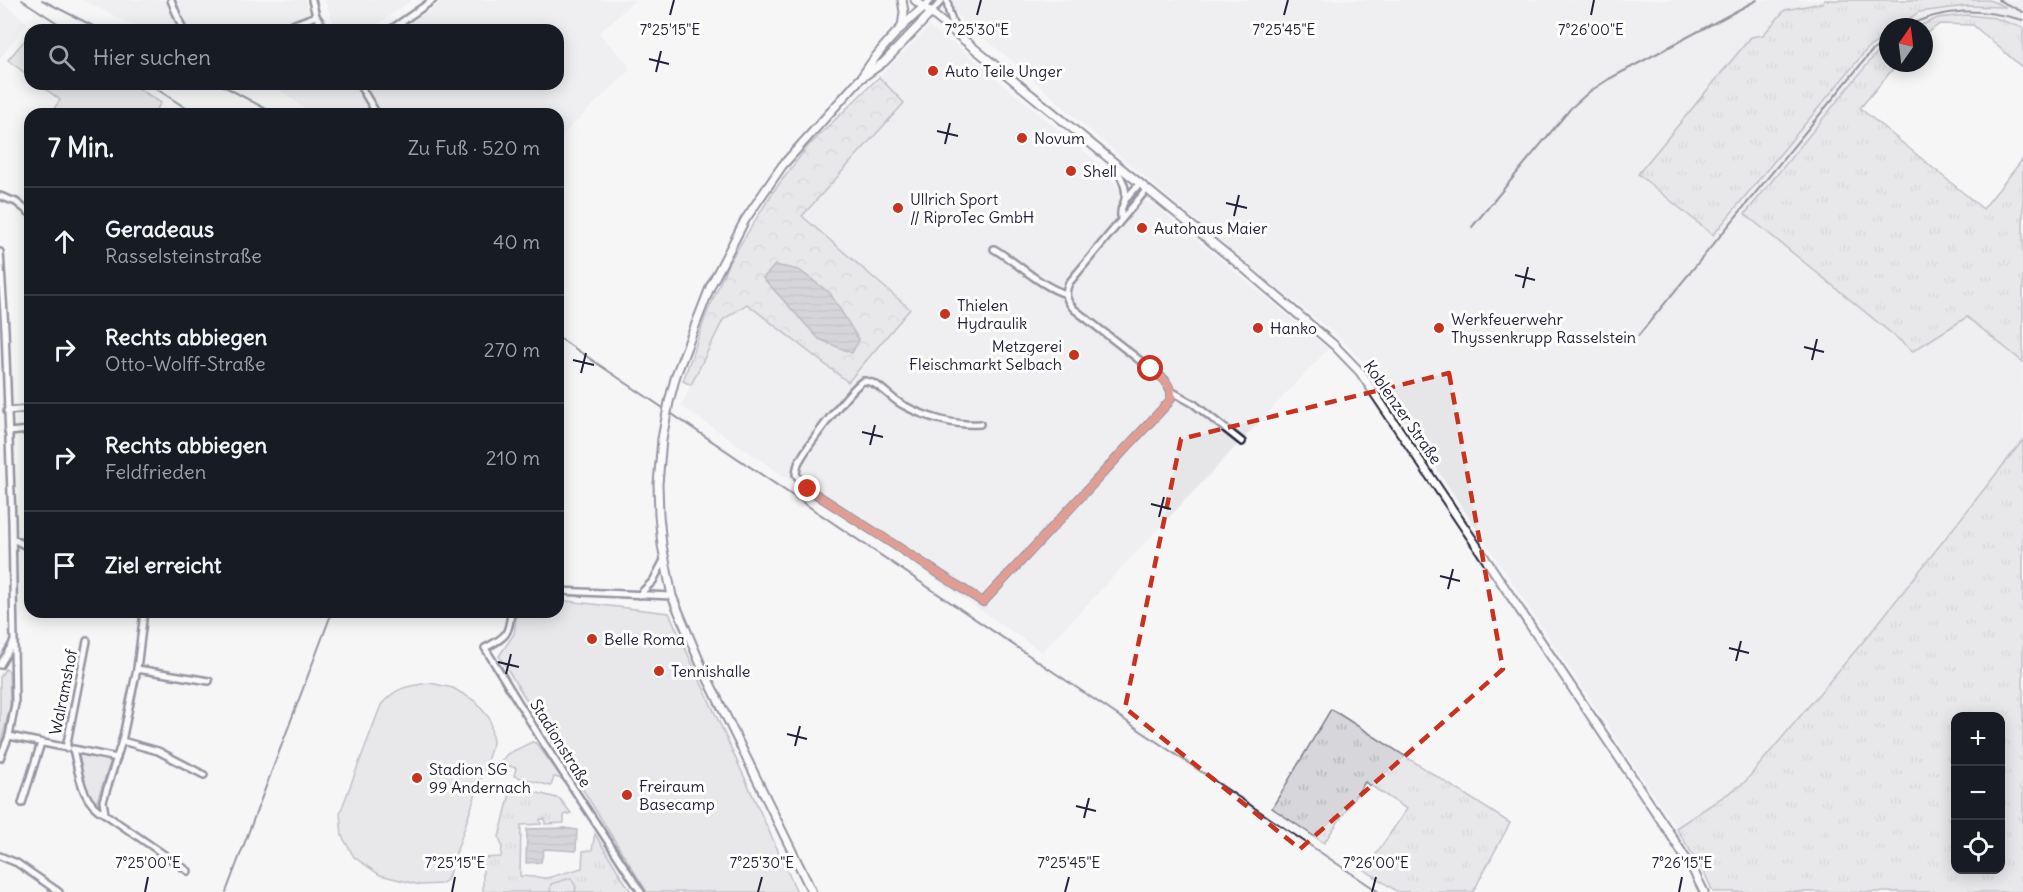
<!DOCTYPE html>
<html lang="de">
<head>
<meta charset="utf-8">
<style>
  :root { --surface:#171b24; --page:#242831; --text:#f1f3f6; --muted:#9ea1a6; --line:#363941 }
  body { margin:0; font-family:Delius,sans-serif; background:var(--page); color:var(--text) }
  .controls { position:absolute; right:18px; bottom:18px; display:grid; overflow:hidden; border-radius:12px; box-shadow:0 3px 15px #0003 }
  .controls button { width:54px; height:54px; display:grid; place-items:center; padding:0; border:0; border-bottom:2px solid var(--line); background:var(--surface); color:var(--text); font:30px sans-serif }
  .compass { position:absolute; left:1879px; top:18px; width:54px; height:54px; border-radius:50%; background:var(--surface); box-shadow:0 3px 15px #0003; rotate:14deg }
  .stop { position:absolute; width:18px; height:18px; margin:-14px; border:4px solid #c8321e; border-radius:50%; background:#fff }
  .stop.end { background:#c8321e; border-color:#fff; box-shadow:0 2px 6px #0008 }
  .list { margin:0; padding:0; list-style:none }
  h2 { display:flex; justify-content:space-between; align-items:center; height:78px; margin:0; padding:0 24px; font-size:26px }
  h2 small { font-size:20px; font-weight:400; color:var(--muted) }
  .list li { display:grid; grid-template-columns:39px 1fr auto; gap:18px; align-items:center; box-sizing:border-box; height:108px; padding:0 24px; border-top:2px solid var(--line) }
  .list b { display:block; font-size:22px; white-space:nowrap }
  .list p { margin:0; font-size:20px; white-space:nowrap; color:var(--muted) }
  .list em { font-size:20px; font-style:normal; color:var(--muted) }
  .icon { flex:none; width:33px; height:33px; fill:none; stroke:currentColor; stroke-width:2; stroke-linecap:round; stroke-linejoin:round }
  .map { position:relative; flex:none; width:2023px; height:892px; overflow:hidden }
  .search { position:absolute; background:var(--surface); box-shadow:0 3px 15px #0003; left:24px; top:24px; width:540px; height:66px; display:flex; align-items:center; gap:15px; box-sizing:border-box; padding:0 21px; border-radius:18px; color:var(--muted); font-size:22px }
  .panel { position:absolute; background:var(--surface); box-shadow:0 3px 15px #0003; left:24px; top:108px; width:540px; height:510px; border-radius:18px }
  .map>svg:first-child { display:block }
  .built { fill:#e6e6e9 }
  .grass { fill:url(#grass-tufts); stroke:#7c7c8b; stroke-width:1.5; fill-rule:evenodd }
  .forest { fill:url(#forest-crowns); stroke:#7c7c8b; stroke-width:1.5 }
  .park { fill:#d7d7db; stroke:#7c7c8b; stroke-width:1.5 }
  .water { fill:url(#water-rules); stroke:#767685; stroke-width:1.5 }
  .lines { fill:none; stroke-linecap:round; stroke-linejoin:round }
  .minor-casing { stroke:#22223b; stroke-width:10 }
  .tertiary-casing { stroke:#22223b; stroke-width:11 }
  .minor { stroke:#fff; stroke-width:5 }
  .tertiary { stroke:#fff; stroke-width:7 }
  .rail { stroke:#22223b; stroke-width:2 }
  .tertiary-bridge-casing { stroke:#22223b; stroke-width:11; stroke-linecap:butt }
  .tertiary-bridge { stroke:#fff; stroke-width:7 }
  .route { stroke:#c8321e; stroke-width:8 }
  .marked { fill:none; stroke:#c8321e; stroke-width:4.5; stroke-dasharray:12 8; stroke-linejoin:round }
  .ticks { fill:none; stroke:#22223b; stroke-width:2 }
  .poi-dot { fill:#c8321e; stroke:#fff; stroke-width:2 }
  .labels { text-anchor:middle; stroke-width:6; stroke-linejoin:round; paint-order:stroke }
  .poi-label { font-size:16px; fill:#22223b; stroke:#fff; text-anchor:start }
  .street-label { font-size:16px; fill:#22223b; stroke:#fff }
  .ticks-label { font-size:15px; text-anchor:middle; fill:#22223b; stroke:#fff; stroke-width:6; stroke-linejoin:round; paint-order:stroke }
</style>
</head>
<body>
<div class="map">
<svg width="2023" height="892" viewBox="0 0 2023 892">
  <defs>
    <pattern id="grass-tufts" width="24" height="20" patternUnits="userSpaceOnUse" patternTransform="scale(1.5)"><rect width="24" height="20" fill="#d7d7db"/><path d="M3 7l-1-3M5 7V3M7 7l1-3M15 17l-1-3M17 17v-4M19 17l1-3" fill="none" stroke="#b8b8bd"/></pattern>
    <pattern id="forest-crowns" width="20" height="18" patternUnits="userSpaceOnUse" patternTransform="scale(1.5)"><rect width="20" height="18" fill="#d7d7db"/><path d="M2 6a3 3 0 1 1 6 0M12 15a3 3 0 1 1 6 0" fill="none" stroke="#b8b8bd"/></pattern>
    <pattern id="water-rules" width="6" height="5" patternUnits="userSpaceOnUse" patternTransform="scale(1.5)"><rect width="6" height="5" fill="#aeaeb7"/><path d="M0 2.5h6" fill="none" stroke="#8d8d96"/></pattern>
  </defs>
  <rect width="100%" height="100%" fill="#f6f6f7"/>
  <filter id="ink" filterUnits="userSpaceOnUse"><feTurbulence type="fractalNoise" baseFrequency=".0167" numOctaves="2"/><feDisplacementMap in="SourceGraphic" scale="12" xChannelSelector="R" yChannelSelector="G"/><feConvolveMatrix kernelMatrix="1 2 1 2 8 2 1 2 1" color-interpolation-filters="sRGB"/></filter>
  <g filter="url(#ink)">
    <!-- built -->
    <g class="built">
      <polygon points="82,0 306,0 307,8 320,30 143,30"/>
      <polygon points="324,0 412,0 370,30 337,30"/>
      <polygon points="444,0 635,0 599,33 628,64 630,70 566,131 558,143 558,114 312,114 272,84 558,84 558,30 400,30"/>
      <polygon points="953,0 1825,0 1822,3 1785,10 1763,36 1868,48 1888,34 1888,46 1873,56 1745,214 1967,317 2023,362 2023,440 1872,631 1744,783 1676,828 1368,366 1340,338 1224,244 1080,122 1015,63 962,21 953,8"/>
      <polygon points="1989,0 2023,0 2023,28 2018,25 1938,18 1917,27 1897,27 1919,12 1966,6 2005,6"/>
      <polygon points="0,1 27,22 0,59"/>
      <polygon points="929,27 961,49 1095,160 1119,189 1156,206 1328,349 1042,652 681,406 723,320 747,304 848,382 910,308 802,215 904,103 879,77"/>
    </g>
    <!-- grass -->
    <g class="grass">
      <polygon points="1825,0 1989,0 2006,7 1966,6 1919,12 1897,27 1888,27 1888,34 1868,48 1713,235 1638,174 1751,37 1763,35 1785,10 1822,3"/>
      <polygon points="1967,15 1995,18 2023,28 2023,68 1973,25 1940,24 1924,35 1924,27 1917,27 1938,18"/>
      <polygon points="1888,46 1888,63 1898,63 1860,108 1983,209 2023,159 2023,362 1967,317 1913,351 1745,214 1874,56"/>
      <path d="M2023 440V892H1713L1704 872 1676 828 1744 783 1872 631ZM2000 716V870H1956V716Z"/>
      <polygon points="1331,709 1510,823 1473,892 1398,892 1365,870 1407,809 1365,782 1324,843 1272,808"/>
      <polygon points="512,786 560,799 571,813 564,815 564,823 545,824 545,819 540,819 541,824 521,825 520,876 547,878 582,868 583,851 592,850 595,834 631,892 483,892 483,858 501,857 502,846 499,837"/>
    </g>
    <!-- forest -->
    <polygon class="forest" points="879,77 904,103 802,216 910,309 848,382 747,304 723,320 691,385 683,381 705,318 728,264 773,192 808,146"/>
    <!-- park -->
    <g class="park">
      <polygon points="30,34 30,77 8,60"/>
      <polygon points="39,84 132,84 161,103 153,114 58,114 53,110 60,100"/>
      <polygon points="558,600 669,613 797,892 647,892 499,656 514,634 517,612 558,612"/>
      <polygon points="5,669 9,671 10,706 0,747 0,677"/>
      <path d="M430 683 453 688 475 701 490 719 493 743 447 880 441 884 420 885 380 875 354 857 342 836 340 813 381 705C396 687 407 686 430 683Z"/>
      <polygon points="532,742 536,743 563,779 554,777 551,786 514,776 516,768 500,763 507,754"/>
      <polygon points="78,754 111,760 96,804 88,793"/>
      <polygon points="571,878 576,887 575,892 550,892 551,884"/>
    </g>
    <!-- water -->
    <g class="water">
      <polygon points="775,265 799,270 830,293 859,340 852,353 819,339 763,278"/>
      <polygon points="564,828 577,830 576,851 544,849 541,862 526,863 527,829"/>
    </g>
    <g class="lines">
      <!-- minor casing -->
      <g class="minor-casing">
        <g id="minor">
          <polyline points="171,0 183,30"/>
          <polyline points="312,0 316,16 326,30"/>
          <polyline points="947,0 949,12 956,32"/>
          <polyline points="924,7 930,0"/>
          <polyline points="931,13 942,0"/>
          <polyline points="279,30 316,16"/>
          <polyline points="390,30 433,0"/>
          <polyline points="359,84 377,114"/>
          <path d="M1114 164C1119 174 1128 187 1125 199 1123 208 1120 206 1121 218"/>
          <path d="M1147 189 1069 283C1064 294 1066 300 1074 309L1165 380 1171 391 1194 404 1242 442"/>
          <polyline points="0,196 16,202 30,213"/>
          <polyline points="1125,200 1140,183"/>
          <path d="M994 249C1018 263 1040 286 1066 294"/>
          <polyline points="0,252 5,329 12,521 15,704 9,736 0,758"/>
          <polyline points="7,411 28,409 30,430 8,432"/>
          <path d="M980 424C955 426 925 417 903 405 889 398 879 381 863 381 849 390 809 444 800 460 797 464 797 469 796 474L801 483 808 489 983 602 1168 403 1171 398V391"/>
          <polyline points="13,539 30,548"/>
          <polyline points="558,591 672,596"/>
          <polyline points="639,595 653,581 664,560"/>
          <path d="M511 612C509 635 506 637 485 648L541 739 641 892"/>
          <polyline points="0,665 13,643"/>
          <polyline points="137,669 209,681"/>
          <polyline points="9,736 68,748"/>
          <polyline points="122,741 158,751 204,775"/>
          <polyline points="66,748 87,641"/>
          <path d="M117 758 73 749C79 773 81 803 105 814L103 801 122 741 137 669 144 612"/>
          <polyline points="22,803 41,743"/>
          <polyline points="105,814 188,871"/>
          <polyline points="0,856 17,863 59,892"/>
        </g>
      </g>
      <!-- tertiary casing -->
      <g class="tertiary-casing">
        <g id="tertiary">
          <polyline points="902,0 904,12 902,27"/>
          <polyline points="915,0 1246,270 1334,345 1360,372 1669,832 1693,870 1704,892"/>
          <path d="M863 75C879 50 901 26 924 7"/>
          <polyline points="676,375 711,285 745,220 782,166 860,79 884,62 931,13"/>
          <polyline points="662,439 658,484 659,515 662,545 672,596 701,665 812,892"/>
        </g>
      </g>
      <!-- minor -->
      <use href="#minor" class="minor"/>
      <!-- tertiary -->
      <use href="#tertiary" class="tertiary"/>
      <!-- rail -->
      <g class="rail">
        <polyline points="22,0 68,30"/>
        <polyline points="42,0 101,30"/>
        <polyline points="1998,0 2023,12"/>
        <path d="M1905 27C1946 7 1980 8 2023 20"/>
        <polyline points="149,84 195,114"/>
        <polyline points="220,84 275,114"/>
        <polyline points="1472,227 1571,108 1589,92 1609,79 1757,0"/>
        <polyline points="1638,336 1871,52 1888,38"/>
        <polyline points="558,337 1379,892"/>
        <polyline points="226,892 332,612"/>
      </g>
      <!-- tertiary-bridge casing -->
      <g class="tertiary-bridge-casing">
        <polyline id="tertiary-bridge" points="662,439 669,402 676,375"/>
      </g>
      <!-- tertiary-bridge -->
      <use href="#tertiary-bridge" class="tertiary-bridge"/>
    </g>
  </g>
  <g class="lines" filter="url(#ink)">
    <!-- route -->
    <path class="route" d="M808 489 983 602 1168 403C1178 388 1162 378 1151 369"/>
  </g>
  <!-- marked area -->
  <path d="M0 0H2023V892H0ZM1449 373 1503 669 1300 849 1125 708 1181 439Z" fill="#f6f6f7" fill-opacity=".55" fill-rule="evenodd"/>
  <path class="marked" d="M1449 373 1503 669 1300 849 1125 708 1181 439Z"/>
  <!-- ticks -->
  <path class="ticks" d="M670 15 674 0M977 15 981 0M1284 15 1288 0M1591 15 1594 0M649 59 669 64M656 72 661 51M937 131 958 136M945 144 950 123M1226 203 1247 208M1234 216 1239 195M1515 275 1535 280M1523 288 1528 267M1804 347 1824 352M573 360 594 365M1812 360 1817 339M581 373 586 353M862 432 883 437M870 445 875 425M1151 504 1171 509M1159 517 1164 497M1440 576 1460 581M1448 589 1453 569M1729 648 1749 653M1736 661 1741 641M498 662 519 667M506 674 511 654M787 734 807 739M795 746 800 726M1076 806 1096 811M1084 818 1089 798M145 892 148 877M452 892 455 877M758 892 762 877M1065 892 1069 877M1372 892 1376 877M1679 892 1682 877"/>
  <!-- markers -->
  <g class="poi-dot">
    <circle cx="933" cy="71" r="6"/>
    <circle cx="1022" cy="138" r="6"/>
    <circle cx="1071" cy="171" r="6"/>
    <circle cx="898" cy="208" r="6"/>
    <circle cx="1142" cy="228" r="6"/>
    <circle cx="945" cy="314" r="6"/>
    <circle cx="1258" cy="328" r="6"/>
    <circle cx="1439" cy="328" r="6"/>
    <circle cx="1074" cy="355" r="6"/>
    <circle cx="592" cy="639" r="6"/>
    <circle cx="659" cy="671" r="6"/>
    <circle cx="417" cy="778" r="6"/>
    <circle cx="627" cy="795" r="6"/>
  </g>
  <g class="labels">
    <!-- poi labels -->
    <g class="poi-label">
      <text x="945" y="77">Auto Teile Unger</text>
      <text x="1034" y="144">Novum</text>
      <text x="1083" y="177">Shell</text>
      <text x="910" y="205">Ullrich Sport<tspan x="910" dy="18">// RiproTec GmbH</tspan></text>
      <text x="1154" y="234">Autohaus Maier</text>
      <text x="957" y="311">Thielen<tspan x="957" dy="18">Hydraulik</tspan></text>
      <text x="1451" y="325">Werkfeuerwehr<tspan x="1451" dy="18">Thyssenkrupp Rasselstein</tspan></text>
      <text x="1270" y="334">Hanko</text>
      <text x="1062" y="352" text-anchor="end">Metzgerei<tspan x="1062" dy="18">Fleischmarkt Selbach</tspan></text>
      <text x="604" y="645">Belle Roma</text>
      <text x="671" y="677">Tennishalle</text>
      <text x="429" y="775">Stadion SG<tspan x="429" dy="18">99 Andernach</tspan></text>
      <text x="639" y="792">Freiraum<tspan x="639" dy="18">Basecamp</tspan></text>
    </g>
    <!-- street labels -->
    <g class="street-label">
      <text transform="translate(1403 412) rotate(55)" y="6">Koblenzer Straße</text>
      <text transform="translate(63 692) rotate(-79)" y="6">Walramshof</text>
      <text transform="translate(561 743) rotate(58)" y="6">Stadionstraße</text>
    </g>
  </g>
  <g class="ticks-label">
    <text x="670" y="35">7°25'15"E</text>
    <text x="977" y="35">7°25'30"E</text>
    <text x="1284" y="35">7°25'45"E</text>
    <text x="1591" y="35">7°26'00"E</text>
    <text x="148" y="868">7°25'00"E</text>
    <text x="455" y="868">7°25'15"E</text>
    <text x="762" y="868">7°25'30"E</text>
    <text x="1069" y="868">7°25'45"E</text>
    <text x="1376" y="868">7°26'00"E</text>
    <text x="1682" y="868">7°26'15"E</text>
  </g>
</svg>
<div class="controls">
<button>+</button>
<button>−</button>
<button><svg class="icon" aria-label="locate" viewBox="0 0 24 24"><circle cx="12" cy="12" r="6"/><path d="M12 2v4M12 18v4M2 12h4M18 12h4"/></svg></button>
</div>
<svg class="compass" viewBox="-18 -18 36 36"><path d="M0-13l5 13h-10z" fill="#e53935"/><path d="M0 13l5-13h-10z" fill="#9ea1a6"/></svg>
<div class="stop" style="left:1151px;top:369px"></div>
<div class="stop end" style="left:808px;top:489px"></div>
<div class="search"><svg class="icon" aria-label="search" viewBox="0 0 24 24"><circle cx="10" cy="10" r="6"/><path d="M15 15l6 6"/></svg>Hier suchen</div>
<section class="panel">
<h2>7 Min.<small>Zu Fuß · 520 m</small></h2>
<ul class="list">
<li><svg class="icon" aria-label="ahead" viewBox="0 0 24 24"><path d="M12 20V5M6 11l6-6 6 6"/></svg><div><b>Geradeaus</b><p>Rasselsteinstraße</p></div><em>40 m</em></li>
<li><svg class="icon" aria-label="right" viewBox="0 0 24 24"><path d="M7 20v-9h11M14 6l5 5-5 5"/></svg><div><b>Rechts abbiegen</b><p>Otto-Wolff-Straße</p></div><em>270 m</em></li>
<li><svg class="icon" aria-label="right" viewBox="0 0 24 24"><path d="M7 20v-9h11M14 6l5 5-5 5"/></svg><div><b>Rechts abbiegen</b><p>Feldfrieden</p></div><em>210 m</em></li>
<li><svg class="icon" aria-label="arrive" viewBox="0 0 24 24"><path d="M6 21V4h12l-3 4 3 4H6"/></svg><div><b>Ziel erreicht</b></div></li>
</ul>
</section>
</div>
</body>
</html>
